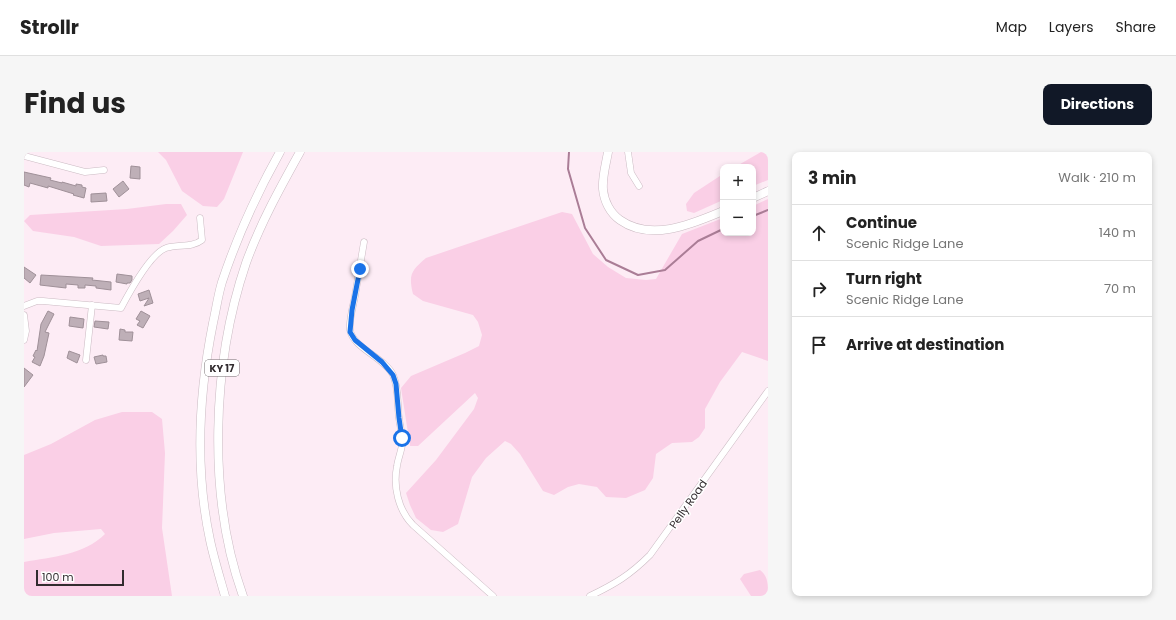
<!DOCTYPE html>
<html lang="en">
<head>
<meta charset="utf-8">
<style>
  :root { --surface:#fff; --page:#f6f6f6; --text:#222; --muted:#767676; --line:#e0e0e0; --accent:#111827 }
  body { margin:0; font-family:Poppins,sans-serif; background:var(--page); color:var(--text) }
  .controls { position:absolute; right:12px; top:12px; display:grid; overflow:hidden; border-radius:8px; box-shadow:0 2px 6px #0003 }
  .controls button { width:36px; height:36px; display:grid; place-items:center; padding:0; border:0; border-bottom:1px solid var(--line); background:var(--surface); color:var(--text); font:20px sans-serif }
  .scale { position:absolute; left:12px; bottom:10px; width:88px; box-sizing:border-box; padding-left:4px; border:2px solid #322c2f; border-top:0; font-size:11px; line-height:14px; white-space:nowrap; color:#322c2f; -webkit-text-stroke:3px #fff; paint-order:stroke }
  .stop { position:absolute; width:12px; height:12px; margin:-9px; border:3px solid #1a73e8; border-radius:50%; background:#fff }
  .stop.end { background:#1a73e8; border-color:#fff; box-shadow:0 1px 4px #0008 }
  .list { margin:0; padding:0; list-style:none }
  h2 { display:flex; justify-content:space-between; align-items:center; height:52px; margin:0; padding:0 16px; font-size:17px }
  h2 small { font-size:13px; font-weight:400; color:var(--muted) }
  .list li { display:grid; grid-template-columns:26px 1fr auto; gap:12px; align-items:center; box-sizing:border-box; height:56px; padding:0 16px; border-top:1px solid var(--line) }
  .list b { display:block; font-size:15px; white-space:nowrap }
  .list p { margin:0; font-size:13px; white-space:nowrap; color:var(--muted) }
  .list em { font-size:13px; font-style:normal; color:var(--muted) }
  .icon { flex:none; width:22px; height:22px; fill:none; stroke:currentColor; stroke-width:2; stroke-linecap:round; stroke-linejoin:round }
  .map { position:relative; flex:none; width:744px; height:444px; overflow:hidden; border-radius:8px }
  header { display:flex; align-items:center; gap:24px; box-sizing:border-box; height:56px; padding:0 20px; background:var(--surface); border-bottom:1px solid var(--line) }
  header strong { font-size:19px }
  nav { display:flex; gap:22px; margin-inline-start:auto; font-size:14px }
  .intro { display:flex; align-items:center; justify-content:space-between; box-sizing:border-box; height:96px; padding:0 24px }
  h1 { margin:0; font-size:28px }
  .button { padding:10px 18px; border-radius:8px; background:var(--accent); color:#fff; font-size:14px; font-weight:700 }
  main { display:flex; gap:24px; padding:0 24px }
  aside { flex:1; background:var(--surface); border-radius:8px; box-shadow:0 2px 6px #0003 }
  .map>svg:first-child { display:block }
  .green { fill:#facfe6 }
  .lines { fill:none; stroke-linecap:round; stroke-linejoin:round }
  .stream { stroke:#aa7d96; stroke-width:2 }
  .building { fill:#beafb7; stroke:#9f9098 }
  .minor-casing { stroke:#cbbbc3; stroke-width:7 }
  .major-casing { stroke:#cbbbc3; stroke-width:9 }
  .minor { stroke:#fff; stroke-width:6 }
  .major { stroke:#fff; stroke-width:8 }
  .route { stroke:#1a73e8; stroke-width:5 }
  .labels { text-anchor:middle; stroke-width:3; stroke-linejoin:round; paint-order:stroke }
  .shield { fill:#fff; stroke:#706b6d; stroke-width:1 }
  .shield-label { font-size:10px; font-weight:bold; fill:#322c2f }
  .street-label { font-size:11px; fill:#322c2f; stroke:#fff }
</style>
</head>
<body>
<header>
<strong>Strollr</strong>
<nav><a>Map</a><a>Layers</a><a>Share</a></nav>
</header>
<div class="intro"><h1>Find us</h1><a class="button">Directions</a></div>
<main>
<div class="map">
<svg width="744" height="444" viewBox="0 0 744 444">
  <rect width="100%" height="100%" fill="#fdecf5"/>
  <!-- green -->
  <g class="green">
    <polygon points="134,0 219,0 200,47 193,55 179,54 158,39 142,8"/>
    <polygon points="737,0 744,0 744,28 729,34 729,15 711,15"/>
    <polygon points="699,22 699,48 670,61 663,59 662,52 670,41"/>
    <path d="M744 47V209L718 200 696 230 681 257V276L675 285 668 290 648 291 632 302 629 326 621 338 602 346 582 345 573 335 555 332 544 335 530 343 519 339 496 302 487 292 481 289 462 306 448 325 434 372 419 380 407 378 392 366 386 353 382 341 412 308 450 257 454 246 451 241 394 294H386L377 236 387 224 441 201 455 194 458 183 454 170 449 163 399 149 389 142C384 122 388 118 402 106L538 60 548 62 569 102 584 115 602 126 622 128 632 127 658 82 699 66V81H729V54Z"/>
    <polygon points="142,52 157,52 163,63 149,79 135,92 77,94 50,85 9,79 0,69 6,63 103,57"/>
    <path d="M98 260H128L138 267 141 301 138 376 148 444H0V410C28 405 60 403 81 382L77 377 30 381 0 387V303L27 292 71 268Z"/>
    <path d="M736 418C744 424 744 432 744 444H727L716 427 720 422Z"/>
  </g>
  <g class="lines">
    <!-- stream -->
    <g class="stream">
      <polyline points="545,0 544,17 561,76 582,108 614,123 641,118 674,89 699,77"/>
      <polyline points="729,64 744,58"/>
    </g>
  </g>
  <!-- building -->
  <g class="building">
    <polygon points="107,14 116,15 116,27 106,26"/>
    <polygon points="0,20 27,26 26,28 38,31 38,30 52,34 52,32 58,33 58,35 62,36 60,46 49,43 50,42 24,34 24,36 6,31 5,35 0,33"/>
    <polygon points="99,29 105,37 95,45 89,37"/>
    <polygon points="82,41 83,49 67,50 67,42"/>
    <polygon points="0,115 12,123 6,131 0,126"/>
    <polygon points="93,122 108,124 108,128 106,131 103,131 103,132 92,130"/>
    <polygon points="17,123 69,126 68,128 87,130 87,138 72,136 72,134 61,133 61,136 54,136 54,133 42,132 42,136 16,133"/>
    <polygon points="125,138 129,151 120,154 125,146 116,149 114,142"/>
    <polygon points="24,159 30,162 21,180 25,181 20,204 16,214 8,210 11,205 9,204 12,198 13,199 17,172"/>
    <polygon points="117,159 126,164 119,176 113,173 116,169 112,167"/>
    <polygon points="46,165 60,167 59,176 45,174"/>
    <polygon points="71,169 85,170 84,177 70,175"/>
    <polygon points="96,177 101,178 101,180 109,180 108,189 95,188"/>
    <polygon points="45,199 56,203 53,211 43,206"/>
    <polygon points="79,203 79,204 82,204 83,210 72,212 70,205"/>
    <polygon points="0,216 9,223 0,235"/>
  </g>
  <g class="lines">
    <!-- minor casing -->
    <g class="minor-casing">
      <g id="minor">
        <polyline points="604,0 607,21 615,34"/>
        <polyline points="0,4 61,20 80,18"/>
        <path d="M340 90C337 108 334 126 331 144 329 155 325 167 326 178 329 196 361 206 369 223 375 236 373 252 375 266 376 275 379 284 378 293 377 300 374 307 373 314 369 334 374 358 389 373L469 444"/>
        <path d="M0 154 13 149H19L97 156C105 141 127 101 142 96 154 92 168 96 178 88L176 66"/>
        <polyline points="0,163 2,179 0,188"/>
        <polyline points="62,208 68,153"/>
        <path d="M566 444C591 432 606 423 626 403L744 239"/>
      </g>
    </g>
    <!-- major casing -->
    <g class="major-casing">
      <g id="major">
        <path d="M584 0C582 12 578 25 579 37 580 49 586 61 596 68 627 90 668 72 699 59"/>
        <polyline points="729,46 744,39"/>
        <path d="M201 444C196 426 190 407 186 388 171 318 175 241 189 171 192 158 194 143 198 130 213 85 233 41 256 0"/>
        <path d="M219 444C183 344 188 211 222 111 236 72 256 36 276 0"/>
      </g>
    </g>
    <!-- minor -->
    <use href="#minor" class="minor"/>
    <!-- major -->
    <use href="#major" class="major"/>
  </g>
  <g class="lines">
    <!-- route -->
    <polyline class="route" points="336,117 328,158 326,180 331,188 358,210 369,223 372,232 375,266 378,286"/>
  </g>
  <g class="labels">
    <!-- shield labels -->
    <rect class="shield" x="181" y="208" width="34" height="16" rx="3"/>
    <g class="shield-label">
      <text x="198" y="220">KY 17</text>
    </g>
    <!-- street labels -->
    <g class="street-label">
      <text transform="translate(664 352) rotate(-55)" y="4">Pelly Road</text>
    </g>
  </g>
</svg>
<div class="controls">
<button>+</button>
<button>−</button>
</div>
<div class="scale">100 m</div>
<div class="stop" style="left:378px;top:286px"></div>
<div class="stop end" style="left:336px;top:117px"></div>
</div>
<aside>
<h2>3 min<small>Walk · 210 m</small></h2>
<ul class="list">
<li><svg class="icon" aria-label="ahead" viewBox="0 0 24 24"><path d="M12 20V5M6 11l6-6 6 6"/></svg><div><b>Continue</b><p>Scenic Ridge Lane</p></div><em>140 m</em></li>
<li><svg class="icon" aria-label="right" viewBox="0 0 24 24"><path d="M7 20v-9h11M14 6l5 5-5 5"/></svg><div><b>Turn right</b><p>Scenic Ridge Lane</p></div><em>70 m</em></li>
<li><svg class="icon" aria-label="arrive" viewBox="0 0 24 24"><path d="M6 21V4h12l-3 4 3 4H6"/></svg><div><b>Arrive at destination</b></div></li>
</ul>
</aside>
</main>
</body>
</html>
